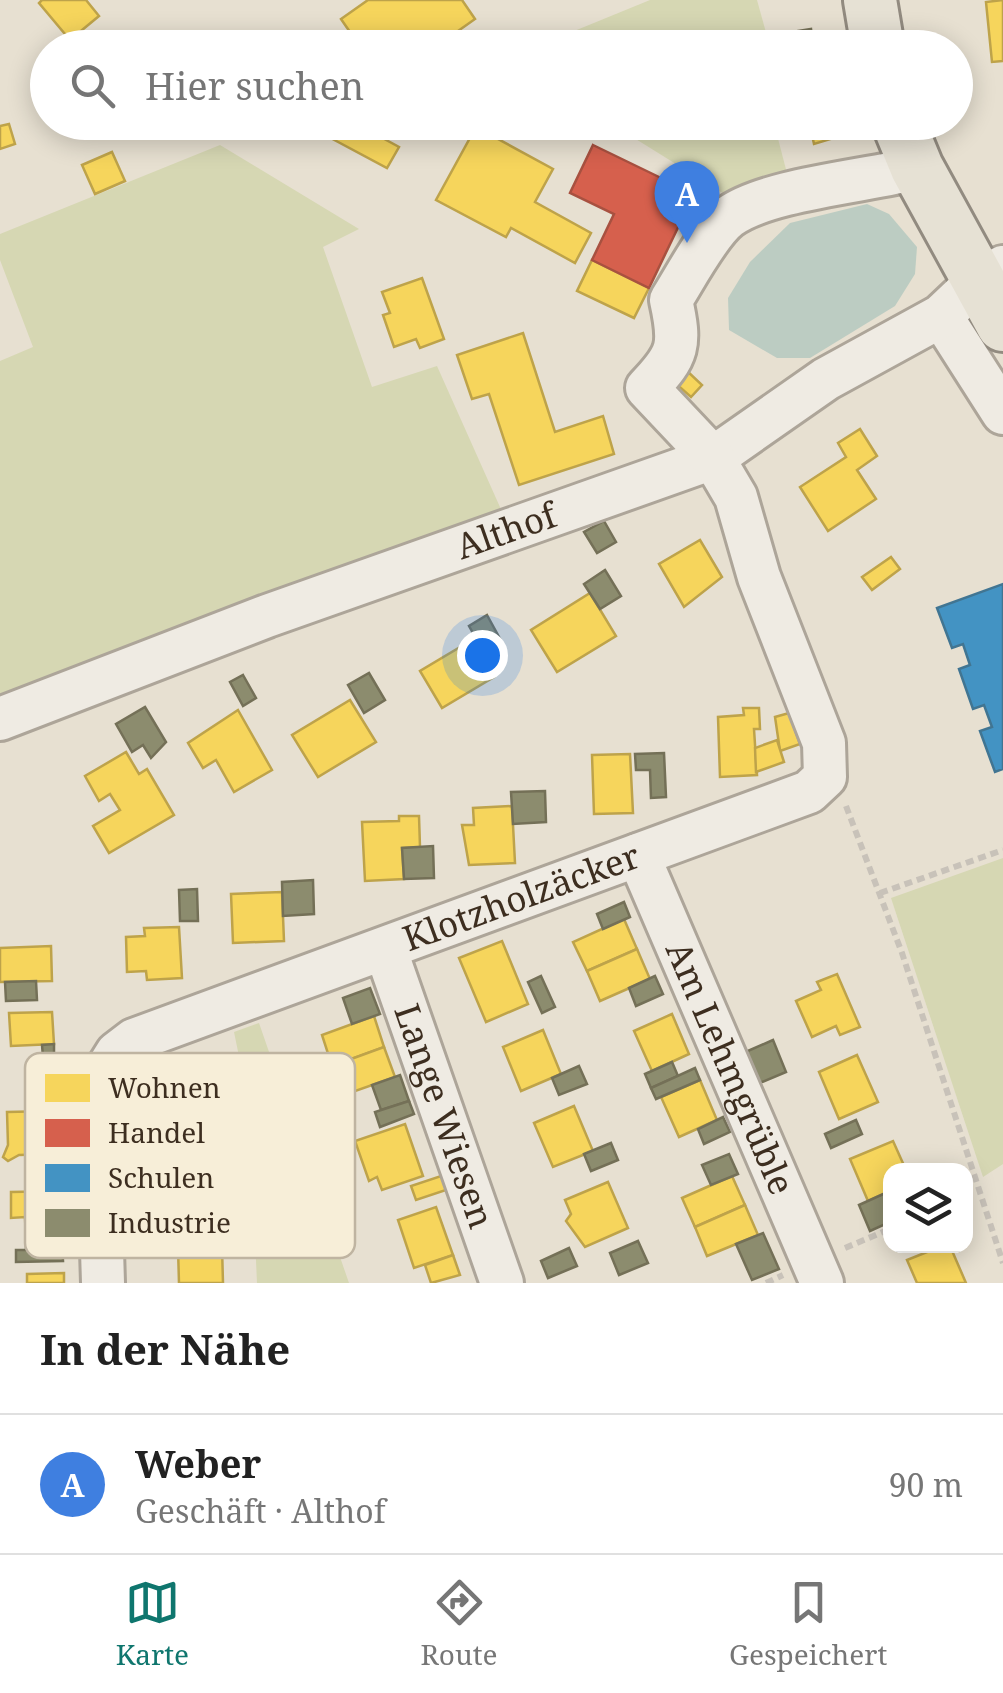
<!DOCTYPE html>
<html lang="de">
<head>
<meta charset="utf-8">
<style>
  :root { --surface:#fff; --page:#f6f6f6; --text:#222; --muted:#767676; --line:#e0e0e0; --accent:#0f766e }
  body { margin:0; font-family:"Noto Serif",serif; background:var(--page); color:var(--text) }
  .controls { position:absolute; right:30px; bottom:30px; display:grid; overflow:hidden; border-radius:20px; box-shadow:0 5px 25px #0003 }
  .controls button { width:90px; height:90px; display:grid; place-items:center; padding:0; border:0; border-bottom:2px solid var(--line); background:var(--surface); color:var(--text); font:50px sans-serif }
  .you { position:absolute; left:482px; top:655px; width:35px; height:35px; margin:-25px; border:8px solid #fff; border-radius:50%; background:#1a73e8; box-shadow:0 0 0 15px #1a73e833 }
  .badge { display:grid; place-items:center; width:65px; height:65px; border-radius:50%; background:var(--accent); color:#fff; font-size:32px; font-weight:700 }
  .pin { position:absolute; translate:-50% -82px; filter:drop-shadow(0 2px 5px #0008) }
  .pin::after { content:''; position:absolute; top:52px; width:35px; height:30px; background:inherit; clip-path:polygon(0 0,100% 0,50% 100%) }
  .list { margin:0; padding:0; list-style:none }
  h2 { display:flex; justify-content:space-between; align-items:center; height:130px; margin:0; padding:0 40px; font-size:42px }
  h2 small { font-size:32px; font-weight:400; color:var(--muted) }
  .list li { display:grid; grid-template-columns:65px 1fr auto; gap:30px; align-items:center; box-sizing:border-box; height:140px; padding:0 40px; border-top:2px solid var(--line) }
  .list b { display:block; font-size:38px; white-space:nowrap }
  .list p { margin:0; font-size:32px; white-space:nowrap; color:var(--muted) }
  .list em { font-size:32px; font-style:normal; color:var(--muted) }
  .icon { flex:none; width:55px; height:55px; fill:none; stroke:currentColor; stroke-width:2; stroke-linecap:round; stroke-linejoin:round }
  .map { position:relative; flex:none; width:1003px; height:1283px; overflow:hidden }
  .search { position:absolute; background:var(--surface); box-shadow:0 5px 25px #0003; left:30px; right:30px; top:30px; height:110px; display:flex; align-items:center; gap:25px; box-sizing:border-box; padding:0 35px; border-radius:55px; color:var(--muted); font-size:38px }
  .sheet { height:270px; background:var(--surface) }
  nav { display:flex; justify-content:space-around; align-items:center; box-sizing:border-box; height:140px; border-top:2px solid var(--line); background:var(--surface); font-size:28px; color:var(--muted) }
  nav a { display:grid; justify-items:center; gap:5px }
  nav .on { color:var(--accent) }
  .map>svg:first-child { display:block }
  .green { fill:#d6d7b3 }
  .water { fill:#bcccc2 }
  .homes { fill:#f6d55c; stroke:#bea34a; stroke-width:2.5 }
  .shops { fill:#d6604d; stroke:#a85140; stroke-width:2.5 }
  .schools { fill:#4393c3; stroke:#417592; stroke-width:2.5 }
  .industry { fill:#8c8c6e; stroke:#747057; stroke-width:2.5 }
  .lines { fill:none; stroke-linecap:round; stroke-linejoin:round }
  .minor-casing { stroke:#ada599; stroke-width:48 }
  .major-casing { stroke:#928b80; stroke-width:58 }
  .path { stroke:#c8c2b9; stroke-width:6; stroke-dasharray:8 5; stroke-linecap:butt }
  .minor { stroke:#efebe3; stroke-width:42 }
  .major { stroke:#e6e1d4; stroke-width:52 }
  .labels { text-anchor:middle; stroke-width:10; stroke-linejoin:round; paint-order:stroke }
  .street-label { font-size:35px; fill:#3d2e20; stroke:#f7eed8 }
  .key { fill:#f7eed8; stroke:#bfb4a1; stroke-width:2.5 }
  .key-label { font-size:28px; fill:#3d2e20 }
</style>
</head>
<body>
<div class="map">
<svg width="1003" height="1283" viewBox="0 0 1003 1283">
  <rect width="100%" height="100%" fill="#e7e0d1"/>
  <!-- green -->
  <g class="green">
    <polygon points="650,0 757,0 770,47 540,45"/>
    <polygon points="610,123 774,123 790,185 737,202"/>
    <polygon points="220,145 359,229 323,247 372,387 437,366 504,516 0,700 0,361 33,347 0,260 0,234"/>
    <polygon points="1003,858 1003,1164 983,1177 891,898"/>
    <polygon points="259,1023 349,1283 257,1283 249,1105 234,1032"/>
  </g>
  <!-- water -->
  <polygon class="water" points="867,204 889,214 917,247 915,274 895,306 810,358 777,358 729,330 728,298 750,262 790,223"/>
  <!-- homes -->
  <g class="homes">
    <polygon points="42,0 86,0 99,16 70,40 39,3"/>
    <polygon points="368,0 462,0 475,19 434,48 361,48 341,19"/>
    <polygon points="1003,0 1003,61 992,62 986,2"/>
    <polygon points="334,122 353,122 399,147 387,168 327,136"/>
    <polygon points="809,122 852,122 854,132 814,144"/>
    <polygon points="9,124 15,144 0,149 0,126"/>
    <polygon points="476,127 553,169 535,202 591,233 575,263 511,228 506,237 436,200"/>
    <polygon points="112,152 125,181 95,194 82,165"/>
    <polygon points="592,260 649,288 634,318 577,291"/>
    <polygon points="422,278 444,339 420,348 416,339 394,347 383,315 390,313 382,292"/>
    <polygon points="523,333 555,432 603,416 614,454 519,485 489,394 472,399 457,355"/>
    <polygon points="686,370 702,385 691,397 674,382"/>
    <polygon points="860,429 877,456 857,470 876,499 828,531 800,487 846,457 838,443"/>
    <polygon points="700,540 722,577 684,607 659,564"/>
    <polygon points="891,557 900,569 872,590 862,577"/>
    <polygon points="590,593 616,636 557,672 531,630"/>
    <polygon points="472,640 494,677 442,708 420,671"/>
    <polygon points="350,700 376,742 318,777 292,735"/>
    <polygon points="743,708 759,708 760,729 754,729 757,775 720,777 718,717 744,715"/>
    <polygon points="238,710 272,770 234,792 216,760 203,768 188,743"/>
    <polygon points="789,713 800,744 780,751 775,717"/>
    <polygon points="777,740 784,762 756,772 755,748"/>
    <polygon points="126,752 139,774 147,769 174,815 109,853 93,826 120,810 110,794 99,801 85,776"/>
    <polygon points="630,754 633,813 594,814 592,755"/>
    <polygon points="512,806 515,863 469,865 462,825 474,825 473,808"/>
    <polygon points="399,816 419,816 420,847 402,848 404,879 365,881 362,822 399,821"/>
    <polygon points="282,892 284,941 233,943 231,894"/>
    <polygon points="624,919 637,949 587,971 573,942"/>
    <polygon points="179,927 182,978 147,980 146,971 127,972 126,937 145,936 144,928"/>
    <polygon points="502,941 528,1004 486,1022 459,958"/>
    <polygon points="51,946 52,981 0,982 0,948"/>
    <polygon points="637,949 650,979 600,1001 587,971"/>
    <polygon points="837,974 860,1027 840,1035 836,1026 812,1037 796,1001 821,990 817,982"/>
    <polygon points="52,1012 54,1044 11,1046 9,1013"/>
    <polygon points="672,1014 689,1054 652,1071 634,1031"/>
    <polygon points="374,1016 384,1047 332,1066 322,1035"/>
    <polygon points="543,1030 561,1074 521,1091 503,1047"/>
    <polygon points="384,1047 395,1077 344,1095 332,1066"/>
    <polygon points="857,1055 878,1102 839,1119 819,1072"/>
    <polygon points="700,1080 717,1120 679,1137 661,1097"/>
    <polygon points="574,1106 593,1151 553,1167 534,1123"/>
    <polygon points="51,1111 53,1154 19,1155 8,1161 3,1157 8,1145 7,1112"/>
    <polygon points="405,1124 423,1176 382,1190 377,1177 369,1181 355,1141"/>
    <polygon points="893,1141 906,1170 890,1170 890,1191 868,1201 850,1159"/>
    <polygon points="444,1175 449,1189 416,1200 411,1186"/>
    <polygon points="732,1176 745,1205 695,1227 682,1198"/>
    <polygon points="608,1182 628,1228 585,1247 566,1221 571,1214 565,1200"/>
    <polygon points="60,1191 62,1241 26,1243 25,1217 11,1218 11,1192"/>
    <polygon points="745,1205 758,1235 707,1256 695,1227"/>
    <polygon points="436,1207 453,1255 414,1268 398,1220"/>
    <polygon points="942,1246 950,1246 966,1283 917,1283 907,1260"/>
    <polygon points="222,1247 223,1283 179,1283 178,1248"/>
    <polygon points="453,1255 460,1275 431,1283 425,1265"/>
    <polygon points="64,1273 64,1283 27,1283 27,1274"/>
  </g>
  <!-- shops -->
  <polygon class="shops" points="593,145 694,194 649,288 592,260 614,214 570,193"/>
  <!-- schools -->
  <polygon class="schools" points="1003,584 1003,769 995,772 980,731 992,727 984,705 973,709 959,669 970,665 963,644 952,648 937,608"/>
  <!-- industry -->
  <g class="industry">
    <polygon points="811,29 813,48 781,48 779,34"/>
    <polygon points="604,521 616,542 597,553 584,532"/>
    <polygon points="605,570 621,596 600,609 584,584"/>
    <polygon points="487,615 504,646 486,656 469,626"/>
    <polygon points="369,673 385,700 364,713 348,685"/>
    <polygon points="243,675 256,698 243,706 230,682"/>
    <polygon points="145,707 166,742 151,758 143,745 132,752 116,724"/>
    <polygon points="664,753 666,797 651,798 650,770 636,770 635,754"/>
    <polygon points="545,791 546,822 513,824 511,792"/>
    <polygon points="433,846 434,878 404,879 402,848"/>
    <polygon points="313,880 314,914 283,916 282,882"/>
    <polygon points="197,889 198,921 180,921 179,890"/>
    <polygon points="624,902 630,917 603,929 597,914"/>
    <polygon points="541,976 555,1007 542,1013 528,982"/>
    <polygon points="655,976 663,994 636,1006 629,988"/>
    <polygon points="36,981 37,1000 6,1001 5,982"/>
    <polygon points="370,988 380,1014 352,1024 343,998"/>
    <polygon points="773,1040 786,1072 755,1085 741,1054"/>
    <polygon points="54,1044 54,1057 74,1056 74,1071 35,1073 35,1058 43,1057 42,1045"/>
    <polygon points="672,1062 678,1076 651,1088 645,1074"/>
    <polygon points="579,1066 587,1084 559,1095 552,1078"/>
    <polygon points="695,1068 700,1080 656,1099 651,1088"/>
    <polygon points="400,1075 409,1101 381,1110 372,1085"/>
    <polygon points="409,1101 414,1114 380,1127 375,1112"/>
    <polygon points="723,1117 730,1132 704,1144 698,1129"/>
    <polygon points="856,1120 862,1134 831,1148 825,1134"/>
    <polygon points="611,1143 618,1160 591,1171 584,1154"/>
    <polygon points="729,1154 738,1174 711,1185 702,1165"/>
    <polygon points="890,1191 890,1222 870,1231 859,1205"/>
    <polygon points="763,1233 779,1269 752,1280 736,1244"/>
    <polygon points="62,1241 63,1261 16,1262 16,1250 26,1250 26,1243"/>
    <polygon points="638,1241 648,1263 619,1275 610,1253"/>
    <polygon points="569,1248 577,1266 548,1278 541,1261"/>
  </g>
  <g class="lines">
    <!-- minor casing -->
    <g class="minor-casing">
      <g id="minor">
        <polyline points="941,316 1003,413"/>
        <path id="s1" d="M0 719 267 616 713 458 826 379 941 316 979 280 1003 267"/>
        <path id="s2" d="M638 855 822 1283"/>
        <path id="s3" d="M386 951 502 1283"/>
        <path id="s4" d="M103 1283 97 1085 117 1053 134 1040 809 792 825 777 824 743 759 577 736 497 713 458 647 388C679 355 681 345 671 300 685 278 709 232 729 217 767 189 868 181 917 168"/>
      </g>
    </g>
    <!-- major casing -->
    <g class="major-casing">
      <g id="major">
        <polyline points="870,0 878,48"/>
        <polyline points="898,122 917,168 1003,325"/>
      </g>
    </g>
    <!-- path -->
    <g class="path">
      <polyline points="846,806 902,953 1003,1263"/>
      <polyline points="880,893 1003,850"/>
      <polyline points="845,1248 890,1229"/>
      <polyline points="766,1283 783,1275"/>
    </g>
    <!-- minor -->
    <use href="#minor" class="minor"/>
    <!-- major -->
    <use href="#major" class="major"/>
  </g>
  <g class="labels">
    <!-- street labels -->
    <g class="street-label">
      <text dy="12" stroke="none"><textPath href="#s1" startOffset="540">Althof</textPath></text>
      <text dy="12" stroke="none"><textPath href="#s4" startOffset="670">Klotzholzäcker</textPath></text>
      <text dy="12" stroke="none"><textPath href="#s2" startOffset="232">Am Lehmgrüble</textPath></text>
      <text dy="12" stroke="none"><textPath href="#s3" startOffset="175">Lange Wiesen</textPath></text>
    </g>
  </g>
  <!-- legend -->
  <rect x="25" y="1053" width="330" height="205" rx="15" class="key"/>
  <rect x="45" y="1074" width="45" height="28" fill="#f6d55c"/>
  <rect x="45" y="1119" width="45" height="28" fill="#d6604d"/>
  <rect x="45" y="1164" width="45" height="28" fill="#4393c3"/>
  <rect x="45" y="1209" width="45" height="28" fill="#8c8c6e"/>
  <g class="key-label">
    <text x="108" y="1098">Wohnen</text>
    <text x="108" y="1143">Handel</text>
    <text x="108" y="1188">Schulen</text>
    <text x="108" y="1233">Industrie</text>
  </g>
</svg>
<div class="controls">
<button><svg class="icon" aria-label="layers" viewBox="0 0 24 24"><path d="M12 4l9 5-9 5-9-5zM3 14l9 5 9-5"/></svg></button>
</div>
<div class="you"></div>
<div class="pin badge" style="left:687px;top:243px;background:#3f7fe0">A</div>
<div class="search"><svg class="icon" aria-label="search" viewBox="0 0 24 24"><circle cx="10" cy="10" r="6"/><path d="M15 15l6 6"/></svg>Hier suchen</div>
</div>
<section class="sheet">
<h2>In der Nähe<small></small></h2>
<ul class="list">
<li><span class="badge" style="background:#3f7fe0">A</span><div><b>Weber</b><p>Geschäft · Althof</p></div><em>90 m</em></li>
</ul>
</section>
<nav>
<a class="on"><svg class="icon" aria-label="map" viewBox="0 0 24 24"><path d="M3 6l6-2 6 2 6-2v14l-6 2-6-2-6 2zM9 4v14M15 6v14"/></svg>Karte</a>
<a><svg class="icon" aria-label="directions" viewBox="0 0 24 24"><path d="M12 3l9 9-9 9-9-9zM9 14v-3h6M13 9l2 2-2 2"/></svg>Route</a>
<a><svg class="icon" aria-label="saved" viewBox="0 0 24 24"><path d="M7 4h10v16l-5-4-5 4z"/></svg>Gespeichert</a>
</nav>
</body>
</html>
